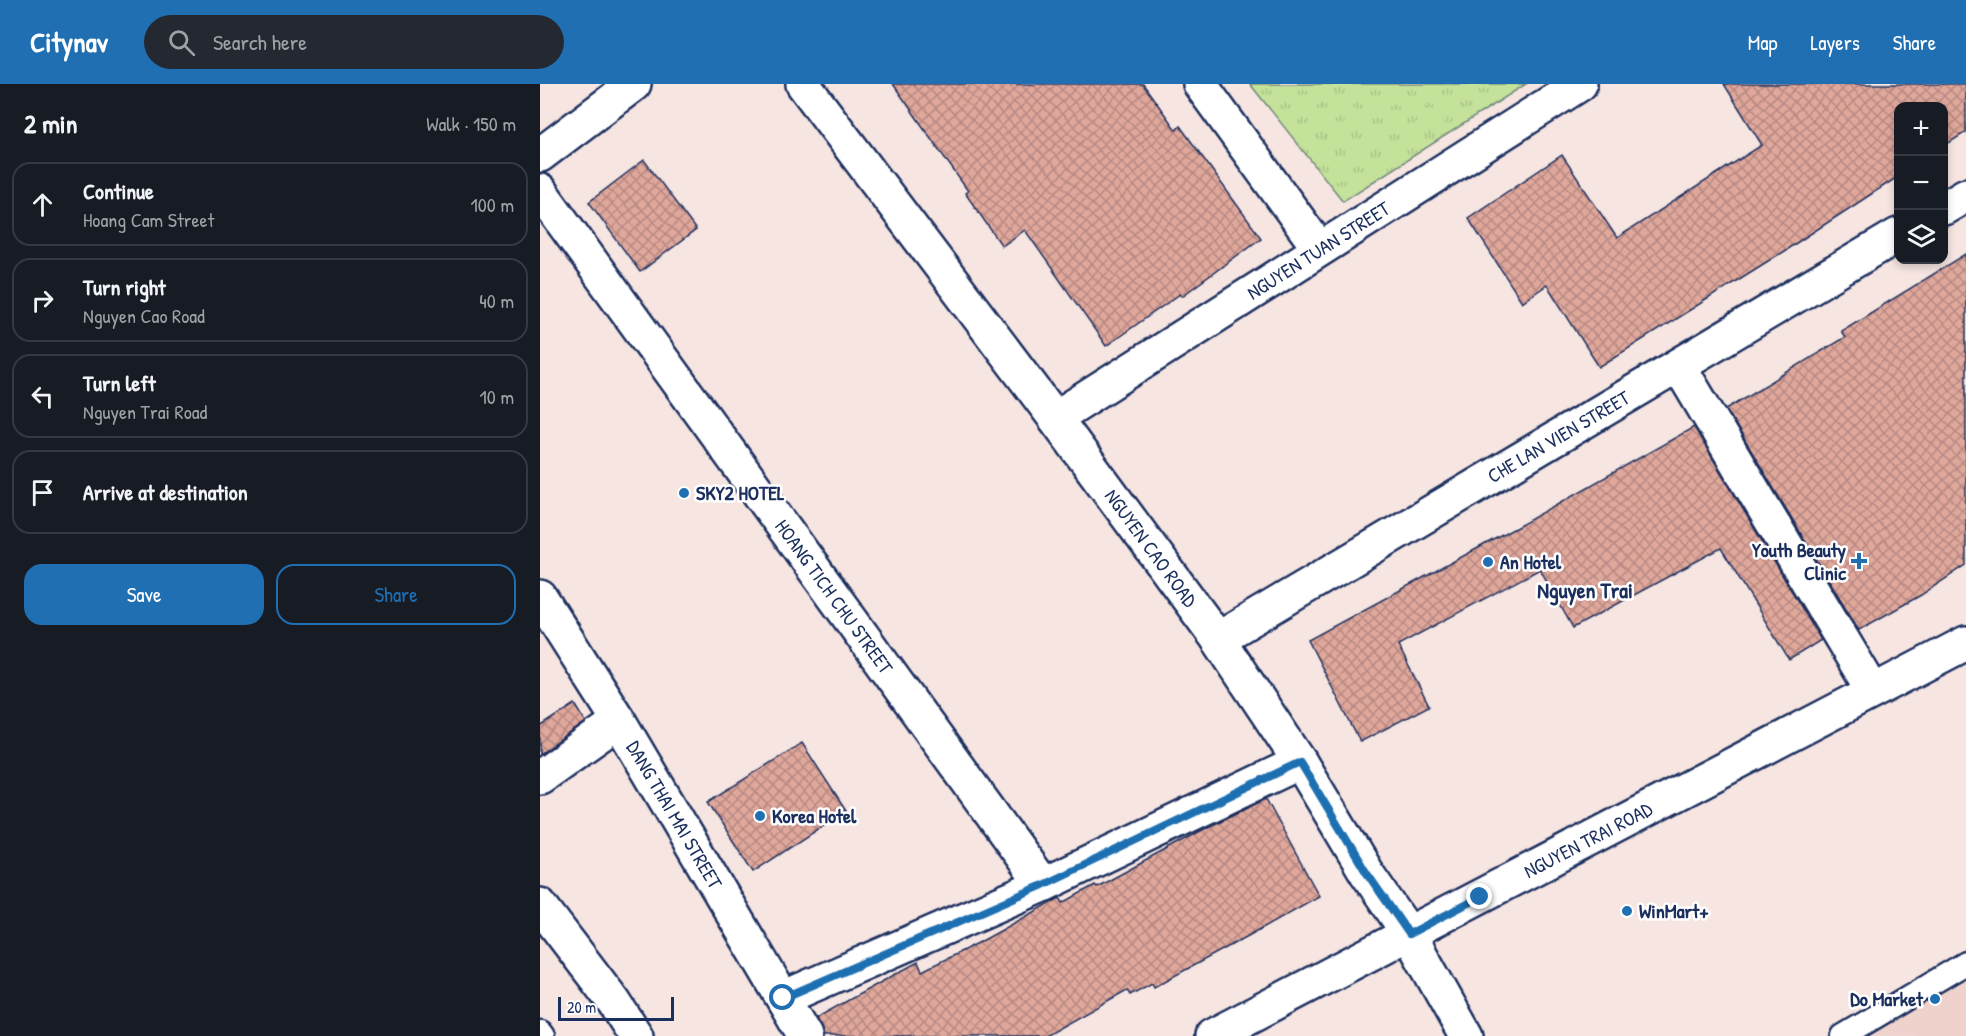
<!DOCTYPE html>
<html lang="en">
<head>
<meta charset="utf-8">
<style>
  :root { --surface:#171b24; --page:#242831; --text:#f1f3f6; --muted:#9ea1a6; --line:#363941; --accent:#1f6fb2 }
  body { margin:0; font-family:"Patrick Hand",sans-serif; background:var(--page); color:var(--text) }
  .controls { position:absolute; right:18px; top:18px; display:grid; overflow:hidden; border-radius:12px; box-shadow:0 3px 9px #0003 }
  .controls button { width:54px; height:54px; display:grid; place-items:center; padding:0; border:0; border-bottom:2px solid var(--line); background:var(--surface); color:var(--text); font:30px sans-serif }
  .scale { position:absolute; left:18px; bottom:15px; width:116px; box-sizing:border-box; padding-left:6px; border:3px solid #1b2f5e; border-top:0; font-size:16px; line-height:21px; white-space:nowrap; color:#1b2f5e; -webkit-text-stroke:4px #fff; paint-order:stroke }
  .stop { position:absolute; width:18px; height:18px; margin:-14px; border:4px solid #1f6fb2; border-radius:50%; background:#fff }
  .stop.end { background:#1f6fb2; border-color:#fff; box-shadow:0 2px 6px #0008 }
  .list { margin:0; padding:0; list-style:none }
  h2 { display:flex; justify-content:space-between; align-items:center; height:78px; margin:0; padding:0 24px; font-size:26px }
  h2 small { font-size:20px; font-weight:400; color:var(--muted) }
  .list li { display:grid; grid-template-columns:39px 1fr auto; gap:18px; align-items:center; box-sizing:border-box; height:84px; margin:0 12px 12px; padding:0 12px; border:2px solid var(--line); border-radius:18px }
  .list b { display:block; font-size:22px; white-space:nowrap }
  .list p { margin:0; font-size:20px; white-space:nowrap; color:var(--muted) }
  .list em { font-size:20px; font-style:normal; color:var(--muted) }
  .actions { display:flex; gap:12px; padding:18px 24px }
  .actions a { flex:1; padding:14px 0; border:2px solid var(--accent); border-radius:18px; text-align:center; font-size:21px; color:var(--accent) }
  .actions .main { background:var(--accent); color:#fff }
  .icon { flex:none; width:33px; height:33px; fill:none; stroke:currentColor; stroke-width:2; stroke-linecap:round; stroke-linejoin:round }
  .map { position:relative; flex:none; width:1426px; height:952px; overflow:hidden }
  header { display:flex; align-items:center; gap:36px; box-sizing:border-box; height:84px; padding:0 30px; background:var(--accent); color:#fff }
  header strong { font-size:28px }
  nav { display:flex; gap:33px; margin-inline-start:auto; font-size:21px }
  .search { width:420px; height:54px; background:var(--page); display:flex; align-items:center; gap:15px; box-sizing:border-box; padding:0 21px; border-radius:33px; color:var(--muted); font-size:22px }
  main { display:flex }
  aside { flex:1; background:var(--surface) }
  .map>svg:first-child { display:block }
  .built { fill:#efd2cc }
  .grass { fill:url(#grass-tufts); stroke:#70887c; stroke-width:1.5 }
  .building { fill:url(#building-cross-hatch); stroke:#1b2f5e; stroke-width:1.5 }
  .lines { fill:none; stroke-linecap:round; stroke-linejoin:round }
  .lane-casing { stroke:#1b2f5e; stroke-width:27 }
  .street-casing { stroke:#1b2f5e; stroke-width:38 }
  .secondary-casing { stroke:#1b2f5e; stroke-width:38 }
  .lane { stroke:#fff; stroke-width:22 }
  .street { stroke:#fff; stroke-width:33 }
  .secondary { stroke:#fff; stroke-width:33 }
  .route { stroke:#1f6fb2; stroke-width:8 }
  .poi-dot { fill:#1f6fb2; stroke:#fff; stroke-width:2 }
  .labels { text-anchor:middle; stroke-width:5; stroke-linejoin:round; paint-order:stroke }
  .street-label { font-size:20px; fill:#1b2f5e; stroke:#fff }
  .poi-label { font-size:20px; font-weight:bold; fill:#1b2f5e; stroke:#fff; text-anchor:start }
  .quarter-label { font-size:22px; font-weight:bold; fill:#1b2f5e; stroke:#fff }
</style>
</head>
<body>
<header>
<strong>Citynav</strong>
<div class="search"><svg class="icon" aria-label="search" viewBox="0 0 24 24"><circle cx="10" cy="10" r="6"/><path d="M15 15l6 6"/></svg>Search here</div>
<nav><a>Map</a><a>Layers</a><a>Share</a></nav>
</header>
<main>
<aside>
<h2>2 min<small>Walk · 150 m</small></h2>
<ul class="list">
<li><svg class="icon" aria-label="ahead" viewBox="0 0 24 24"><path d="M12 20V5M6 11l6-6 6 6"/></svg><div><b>Continue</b><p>Hoang Cam Street</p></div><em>100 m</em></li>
<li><svg class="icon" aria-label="right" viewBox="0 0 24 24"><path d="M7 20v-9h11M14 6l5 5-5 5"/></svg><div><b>Turn right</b><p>Nguyen Cao Road</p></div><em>40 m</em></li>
<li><svg class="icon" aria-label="left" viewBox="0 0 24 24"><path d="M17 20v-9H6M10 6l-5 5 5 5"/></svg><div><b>Turn left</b><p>Nguyen Trai Road</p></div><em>10 m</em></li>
<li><svg class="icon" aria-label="arrive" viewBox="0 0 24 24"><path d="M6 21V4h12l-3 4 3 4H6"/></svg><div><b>Arrive at destination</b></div></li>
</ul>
<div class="actions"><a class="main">Save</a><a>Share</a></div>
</aside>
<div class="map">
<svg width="1426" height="952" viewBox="0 0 1426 952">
  <defs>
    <pattern id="grass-tufts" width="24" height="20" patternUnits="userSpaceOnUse" patternTransform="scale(1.5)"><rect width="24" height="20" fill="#c4e29a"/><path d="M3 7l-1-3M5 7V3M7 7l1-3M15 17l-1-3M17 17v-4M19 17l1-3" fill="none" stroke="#a8c287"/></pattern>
    <pattern id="building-cross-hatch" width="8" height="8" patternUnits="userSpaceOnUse" patternTransform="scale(1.5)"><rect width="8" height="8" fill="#e0a79b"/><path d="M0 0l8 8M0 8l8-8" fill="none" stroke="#b58882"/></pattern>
  </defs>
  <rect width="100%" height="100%" fill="#f6e5e1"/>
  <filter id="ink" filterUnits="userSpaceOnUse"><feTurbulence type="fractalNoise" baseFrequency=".0167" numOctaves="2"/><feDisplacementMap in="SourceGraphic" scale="12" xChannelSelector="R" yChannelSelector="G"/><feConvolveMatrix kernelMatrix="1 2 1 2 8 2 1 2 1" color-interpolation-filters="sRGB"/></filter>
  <g filter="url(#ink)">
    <!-- built -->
    <polygon class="built" points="1426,878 1426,952 1303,952"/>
    <!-- grass -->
    <polygon class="grass" points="710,0 986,0 803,117"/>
    <!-- building -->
    <g class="building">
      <polygon points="353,0 603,0 636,46 640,42 721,154 642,212 640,210 566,262 485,146 462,162 425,109 428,107"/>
      <polygon points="1184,0 1426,0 1426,48 1404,62 1404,22 1359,22 1359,92 1244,167 1059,283 1007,201 982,218 928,134 1022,71 1077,154 1222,61"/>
      <polygon points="104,76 156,146 100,188 49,118"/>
      <polygon points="1426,170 1426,481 1381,511 1319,546 1186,325 1305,253 1301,247"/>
      <polygon points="1154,343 1281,556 1249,576 1181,464 1033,544 1000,485 858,561 889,622 820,658 768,556 977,443"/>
      <polygon points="35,620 46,638 0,670 0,643"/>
      <polygon points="262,659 306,727 213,788 168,718"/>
      <polygon points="726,715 779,812 708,852 614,903 612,899 590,911 587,906 505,952 284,952 276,934 354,891 378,878 382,887 440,858 516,816 520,814 523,819 555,801 557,803 668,743"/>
    </g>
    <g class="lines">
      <!-- lane casing -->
      <g class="lane-casing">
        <g id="lane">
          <polyline points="0,948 3,952"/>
          <polyline points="1303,952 1426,879"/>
        </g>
      </g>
      <!-- street casing -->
      <g class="street-casing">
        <g id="street">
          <polyline points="660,0 779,164"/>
          <polyline points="0,71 94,0"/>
          <path id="s1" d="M0 107 503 801"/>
          <polyline points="1404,124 1426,111"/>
          <polyline points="1139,282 1333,607"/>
          <path id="s2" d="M515 334 1040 0"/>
          <path id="s3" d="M0 513 79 637 265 952"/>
          <path id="s4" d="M678 555 1358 151"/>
          <polyline points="0,693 79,637"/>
          <polyline points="0,821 74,918 96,952"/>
          <polyline points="243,914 503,801 760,678"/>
        </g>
      </g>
      <!-- secondary casing -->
      <g class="secondary-casing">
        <g id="secondary">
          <path id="s5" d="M263 0 515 334 678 555 760 678 826 788 869 850 926 952"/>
          <path id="s6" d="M672 952 1426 559"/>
        </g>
      </g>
      <!-- lane -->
      <use href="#lane" class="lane"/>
      <!-- street -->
      <use href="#street" class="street"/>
      <!-- secondary -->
      <use href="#secondary" class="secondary"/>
    </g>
  </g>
  <g class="lines" filter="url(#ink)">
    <!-- route -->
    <polyline class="route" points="243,914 503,801 760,678 826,788 869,850 940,813"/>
  </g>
  <!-- markers -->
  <g class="poi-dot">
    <circle cx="144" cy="409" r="6"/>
    <path d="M1316 468h6v6h6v6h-6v6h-6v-6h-6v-6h6z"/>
    <circle cx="948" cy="478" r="6"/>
    <circle cx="220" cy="732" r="6"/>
    <circle cx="1087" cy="827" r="6"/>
    <circle cx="1395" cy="915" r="6"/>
  </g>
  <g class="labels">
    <!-- street labels -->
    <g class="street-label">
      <text dy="7" stroke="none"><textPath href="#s2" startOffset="312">NGUYEN TUAN STREET</textPath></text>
      <text dy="7" stroke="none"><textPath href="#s4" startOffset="396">CHE LAN VIEN STREET</textPath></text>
      <text dy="7" stroke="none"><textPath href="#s5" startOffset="580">NGUYEN CAO ROAD</textPath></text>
      <text dy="7" stroke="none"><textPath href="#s1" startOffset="501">HOANG TICH CHU STREET</textPath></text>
      <text dy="7" stroke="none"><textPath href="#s3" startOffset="256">DANG THAI MAI STREET</textPath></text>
      <text dy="7" stroke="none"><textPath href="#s6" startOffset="424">NGUYEN TRAI ROAD</textPath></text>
    </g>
    <!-- poi labels -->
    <g class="poi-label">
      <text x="156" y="416">SKY2 HOTEL</text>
      <text x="1306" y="473" text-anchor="end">Youth Beauty<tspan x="1306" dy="23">Clinic</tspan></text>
      <text x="960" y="485">An Hotel</text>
      <text x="232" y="739">Korea Hotel</text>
      <text x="1099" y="834">WinMart+</text>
      <text x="1383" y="922" text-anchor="end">Do Market</text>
    </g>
    <!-- quarter labels -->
    <g class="quarter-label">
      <text x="1045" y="514">Nguyen Trai</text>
    </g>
  </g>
</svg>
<div class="controls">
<button>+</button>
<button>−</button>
<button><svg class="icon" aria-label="layers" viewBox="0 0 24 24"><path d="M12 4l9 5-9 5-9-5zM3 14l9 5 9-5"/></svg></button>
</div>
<div class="scale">20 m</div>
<div class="stop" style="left:243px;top:914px"></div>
<div class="stop end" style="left:940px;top:813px"></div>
</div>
</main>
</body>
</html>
